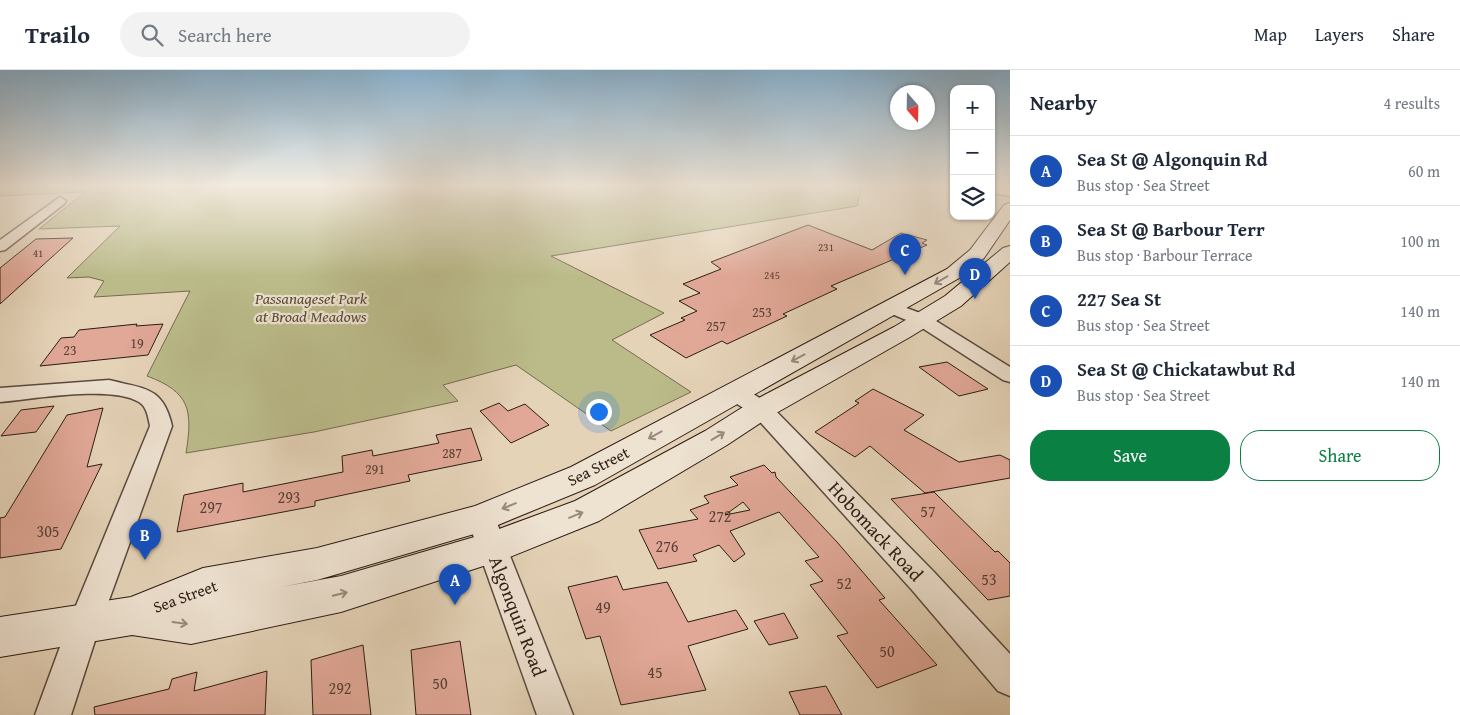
<!DOCTYPE html>
<html lang="en">
<head>
<meta charset="utf-8">
<style>
  :root { --surface:#fff; --page:#f2f2f3; --text:#1f2937; --muted:#747a83; --line:#e0e1e3; --accent:#0b8043 }
  body { margin:0; font-family:"Gentium Book Plus",serif; background:var(--page); color:var(--text) }
  .controls { position:absolute; right:15px; top:15px; display:grid; overflow:hidden; border-radius:10px; box-shadow:0 1px 4px #0004 }
  .controls button { width:45px; height:45px; display:grid; place-items:center; padding:0; border:0; border-bottom:1px solid var(--line); background:var(--surface); color:var(--text); font:25px sans-serif }
  .compass { position:absolute; left:890px; top:15px; width:45px; height:45px; border-radius:50%; background:var(--surface); box-shadow:0 1px 4px #0004; rotate:160deg }
  .you { position:absolute; left:598px; top:341px; width:18px; height:18px; margin:-12px; border:4px solid #fff; border-radius:50%; background:#1a73e8; box-shadow:0 0 0 8px #1a73e833 }
  .badge { display:grid; place-items:center; width:32px; height:32px; border-radius:50%; background:var(--accent); color:#fff; font-size:16px; font-weight:700 }
  .pin { position:absolute; translate:-50% -41px; filter:drop-shadow(0 1px 2px #0008) }
  .pin::after { content:''; position:absolute; top:26px; width:18px; height:15px; background:inherit; clip-path:polygon(0 0,100% 0,50% 100%) }
  .list { margin:0; padding:0; list-style:none }
  h2 { display:flex; justify-content:space-between; align-items:center; height:65px; margin:0; padding:0 20px; font-size:21px }
  h2 small { font-size:16px; font-weight:400; color:var(--muted) }
  .list li { display:grid; grid-template-columns:32px 1fr auto; gap:15px; align-items:center; box-sizing:border-box; height:70px; padding:0 20px; border-top:1px solid var(--line) }
  .list b { display:block; font-size:19px; white-space:nowrap }
  .list p { margin:0; font-size:16px; white-space:nowrap; color:var(--muted) }
  .list em { font-size:16px; font-style:normal; color:var(--muted) }
  .actions { display:flex; gap:10px; padding:15px 20px }
  .actions a { flex:1; padding:11px 0; border:1px solid var(--accent); border-radius:20px; text-align:center; font-size:18px; color:var(--accent) }
  .actions .main { background:var(--accent); color:#fff }
  .icon { flex:none; width:28px; height:28px; fill:none; stroke:currentColor; stroke-width:2; stroke-linecap:round; stroke-linejoin:round }
  .map { position:relative; flex:none; width:1010px; height:645px; overflow:hidden }
  header { display:flex; align-items:center; gap:30px; box-sizing:border-box; height:70px; padding:0 25px; background:var(--surface); border-bottom:1px solid var(--line) }
  header strong { font-size:24px }
  nav { display:flex; gap:28px; margin-inline-start:auto; font-size:18px }
  .search { width:350px; height:45px; background:var(--page); display:flex; align-items:center; gap:12px; box-sizing:border-box; padding:0 18px; border-radius:28px; color:var(--muted); font-size:19px }
  main { display:flex }
  aside { flex:1; background:var(--surface) }
  .map>svg:first-child { display:block }
  .green { fill:#bbbb8a; stroke:#746c4f }
  .building { fill:#e1a897; stroke:#2c1c14; fill-rule:evenodd }
  .lines { fill:none; stroke-linecap:round; stroke-linejoin:round }
  .street-casing { stroke:#5a4a3d; stroke-width:3 }
  .secondary-casing { stroke:#2c1c14; stroke-width:2 }
  .street { fill:#eee2d1; fill-rule:evenodd }
  .secondary { fill:#eee2d1; fill-rule:evenodd }
  .oneway { stroke:#97897c }
  .labels { text-anchor:middle; stroke-width:4.5; stroke-linejoin:round; paint-order:stroke }
  .far-number-label { font-size:11px; fill:#593f35 }
  .number-label { font-size:14px; fill:#593f35 }
  .park-label { font-size:16px; font-style:italic; fill:#574c37; stroke:#eee2d1 }
  .street-label { font-size:16px; fill:#2c1c14; stroke:#eee2d1 }
  .near-number-label { font-size:16px; fill:#593f35 }
  .near-street-label { font-size:19px; fill:#2c1c14; stroke:#eee2d1 }
</style>
</head>
<body>
<header>
<strong>Trailo</strong>
<div class="search"><svg class="icon" aria-label="search" viewBox="0 0 24 24"><circle cx="10" cy="10" r="6"/><path d="M15 15l6 6"/></svg>Search here</div>
<nav><a>Map</a><a>Layers</a><a>Share</a></nav>
</header>
<main>
<div class="map">
<svg width="1010" height="645" viewBox="0 0 1010 645">
  <rect width="100%" height="100%" fill="#e5d3b8"/>
  <filter id="stains"><feTurbulence type="fractalNoise" baseFrequency=".004" numOctaves="4"/><feColorMatrix values="0 0 0 0 .2 0 0 0 0 .09 0 0 0 0 .02 0 0 0 .5 -.17"/></filter>
  <radialGradient id="worn" r=".72"><stop offset=".6" stop-color="#630" stop-opacity="0"/><stop offset="1" stop-color="#630" stop-opacity=".3"/></radialGradient>
  <!-- green -->
  <path class="green" d="M4 115H862L857 136 551 186 664 243 612 270 691 322 611 361 516 295 443 315 458 331 314 362 186 383C193 340 190 322 147 306L190 221 94 227 104 211 89 207 67 208 120 156 39 159 85 122 0 126V118Z"/>
  <!-- building -->
  <g class="building">
    <polygon points="808,155 872,180 901,163 927,170 922,173 927,175 831,216 837,219 783,244 787,246 727,274 722,271 686,288 650,265 685,250 681,248 697,241 679,231 700,223 683,214 721,199 711,192"/>
    <polygon points="73,168 0,234 0,198 36,169"/>
    <polygon points="137,254 136,256 163,254 148,285 40,296 61,268 74,267 79,260"/>
    <polygon points="947,292 988,319 959,326 919,297"/>
    <polygon points="873,319 924,345 904,360 959,392 1000,385 1010,390 1010,408 925,423 870,376 855,387 815,362 859,333 855,331"/>
    <polygon points="499,333 508,341 525,334 549,355 511,373 480,341"/>
    <polygon points="54,336 36,362 1,366 21,340"/>
    <polygon points="103,338 87,397 102,394 61,479 0,488 0,448 5,447 67,345"/>
    <polygon points="471,358 482,390 408,405 410,411 315,431 315,436 177,462 184,425 243,413 243,422 343,402 342,386 372,380 373,386 439,373 436,365"/>
    <path d="M764 395 772 403 775 402 776 407 837 472 885 528 879 530 937 595 877 618 837 566 848 563 810 515 823 511 805 491 819 487 779 442 730 461 745 484 734 492 719 475 693 485 697 491 658 499 639 460 698 449 690 440 709 433 704 426 738 415 730 407ZM743 432 750 440 725 445Z"/>
    <polygon points="934,422 995,482 998,481 1010,493 1010,526 988,530 891,429"/>
    <polygon points="617,506 623,520 667,512 688,552 736,540 748,559 688,576 706,620 621,635 600,566 586,569 568,517"/>
    <polygon points="784,543 798,568 769,575 754,551"/>
    <polygon points="460,571 471,645 416,645 411,580"/>
    <polygon points="363,575 371,645 313,645 311,590"/>
    <polygon points="267,601 265,645 95,645 94,637 169,619 172,609 197,602 194,621"/>
    <polygon points="826,616 842,645 800,645 789,622"/>
  </g>
  <g class="lines">
    <!-- street casing -->
    <g class="street-casing">
      <g id="street">
        <polygon points="991,116 1010,118 1010,126 991,123"/>
        <polygon points="60,127 66,131 64,134 5,180 0,181 0,170"/>
        <polygon points="893,233 928,246 1010,297 1010,312 1003,310 916,254 887,242 884,238 887,234"/>
        <path d="M109 310C144 319 163 316 172 356L100 555 71 645H35L68 555 150 356C148 347 147 337 139 332 111 315 34 329 0 332V318Z"/>
        <polygon points="734,315 742,317 769,334 934,502 1010,584 1010,626 998,621 912,520 753,344 726,327 723,322 726,317"/>
        <polygon points="481,437 491,440 495,448 573,645 537,645 467,448 471,440"/>
      </g>
    </g>
    <!-- secondary casing -->
    <g class="secondary-casing">
      <polygon id="secondary" points="1010,133 1010,150 984,188 961,207 595,415 481,462 317,510 281,517 341,506 488,463 575,431 705,361 751,332 894,257 945,226 1003,178 1010,176 1010,192 961,236 910,267 771,346 727,375 599,451 505,489 341,542 191,574 132,565 0,587 0,547 131,527 203,498 317,478 475,436 571,397 947,199 970,180 1004,135"/>
    </g>
    <!-- street -->
    <use href="#street" class="street"/>
    <!-- secondary -->
    <use href="#secondary" class="secondary"/>
  </g>
  <!-- one-way arrows -->
  <defs><path id="oneway-shaft" d="M-6 0H5M1.5-3L5.5 0L1.5 3" fill="none" stroke-width="1.6" stroke-linecap="round" stroke-linejoin="round" transform="scale(1.25)"/></defs>
  <g class="oneway">
    <use href="#oneway-shaft" transform="translate(941 210) rotate(150)"/>
    <use href="#oneway-shaft" transform="translate(798 288) rotate(152)"/>
    <use href="#oneway-shaft" transform="translate(655 365) rotate(151)"/>
    <use href="#oneway-shaft" transform="translate(718 366) rotate(-31)"/>
    <use href="#oneway-shaft" transform="translate(509 436) rotate(158)"/>
    <use href="#oneway-shaft" transform="translate(576 445) rotate(-22)"/>
    <use href="#oneway-shaft" transform="translate(340 524) rotate(-14)"/>
    <use href="#oneway-shaft" transform="translate(180 553) rotate(8)"/>
  </g>
  <!-- sky -->
  <linearGradient id="sky" x2="0" y2="1"><stop stop-color="#89b5d5"/><stop offset="0.56" stop-color="#f3ebdf"/><stop offset="1" stop-color="#f3ebdf" stop-opacity="0"/></linearGradient>
  <rect width="1010" height="206" fill="url(#sky)"/>
  <g class="labels">
    <!-- far-number labels -->
    <g class="far-number-label">
      <text x="826" y="181">231</text>
      <text x="38" y="187">41</text>
      <text x="772" y="209">245</text>
    </g>
    <!-- number labels -->
    <g class="number-label">
      <text x="762" y="247">253</text>
      <text x="716" y="261">257</text>
      <text x="137" y="278">19</text>
      <text x="70" y="285">23</text>
      <text x="452" y="388">287</text>
      <text x="375" y="404">291</text>
    </g>
    <!-- park labels -->
    <g class="park-label">
      <text x="311" y="234">Passanageset Park<tspan x="311" dy="18">at Broad Meadows</tspan></text>
    </g>
    <!-- street labels -->
    <g class="street-label">
      <text transform="translate(598 396) rotate(-27)" y="6">Sea Street</text>
      <text transform="translate(185 526) rotate(-20)" y="6">Sea Street</text>
    </g>
    <!-- near-number labels -->
    <g class="near-number-label">
      <text x="289" y="433">293</text>
      <text x="211" y="443">297</text>
      <text x="928" y="447">57</text>
      <text x="720" y="452">272</text>
      <text x="48" y="467">305</text>
      <text x="667" y="482">276</text>
      <text x="989" y="515">53</text>
      <text x="844" y="519">52</text>
      <text x="603" y="543">49</text>
      <text x="887" y="587">50</text>
      <text x="655" y="608">45</text>
      <text x="440" y="619">50</text>
      <text x="340" y="624">292</text>
    </g>
    <!-- near-street labels -->
    <g class="near-street-label">
      <text transform="translate(876 461) rotate(47)" y="7">Hobomack Road</text>
      <text transform="translate(518 546) rotate(69)" y="7">Algonquin Road</text>
    </g>
  </g>
  <rect width="100%" height="100%" filter="url(#stains)"/>
  <rect width="100%" height="100%" fill="url(#worn)"/>
</svg>
<div class="controls">
<button>+</button>
<button>−</button>
<button><svg class="icon" aria-label="layers" viewBox="0 0 24 24"><path d="M12 4l9 5-9 5-9-5zM3 14l9 5 9-5"/></svg></button>
</div>
<svg class="compass" viewBox="-18 -18 36 36"><path d="M0-13l5 13h-10z" fill="#e53935"/><path d="M0 13l5-13h-10z" fill="#747a83"/></svg>
<div class="you"></div>
<div class="pin badge" style="left:455px;top:535px;background:#1a4fb4">A</div>
<div class="pin badge" style="left:145px;top:490px;background:#1a4fb4">B</div>
<div class="pin badge" style="left:905px;top:205px;background:#1a4fb4">C</div>
<div class="pin badge" style="left:975px;top:229px;background:#1a4fb4">D</div>
</div>
<aside>
<h2>Nearby<small>4 results</small></h2>
<ul class="list">
<li><span class="badge" style="background:#1a4fb4">A</span><div><b>Sea St @ Algonquin Rd</b><p>Bus stop · Sea Street</p></div><em>60 m</em></li>
<li><span class="badge" style="background:#1a4fb4">B</span><div><b>Sea St @ Barbour Terr</b><p>Bus stop · Barbour Terrace</p></div><em>100 m</em></li>
<li><span class="badge" style="background:#1a4fb4">C</span><div><b>227 Sea St</b><p>Bus stop · Sea Street</p></div><em>140 m</em></li>
<li><span class="badge" style="background:#1a4fb4">D</span><div><b>Sea St @ Chickatawbut Rd</b><p>Bus stop · Sea Street</p></div><em>140 m</em></li>
</ul>
<div class="actions"><a class="main">Save</a><a>Share</a></div>
</aside>
</main>
</body>
</html>
